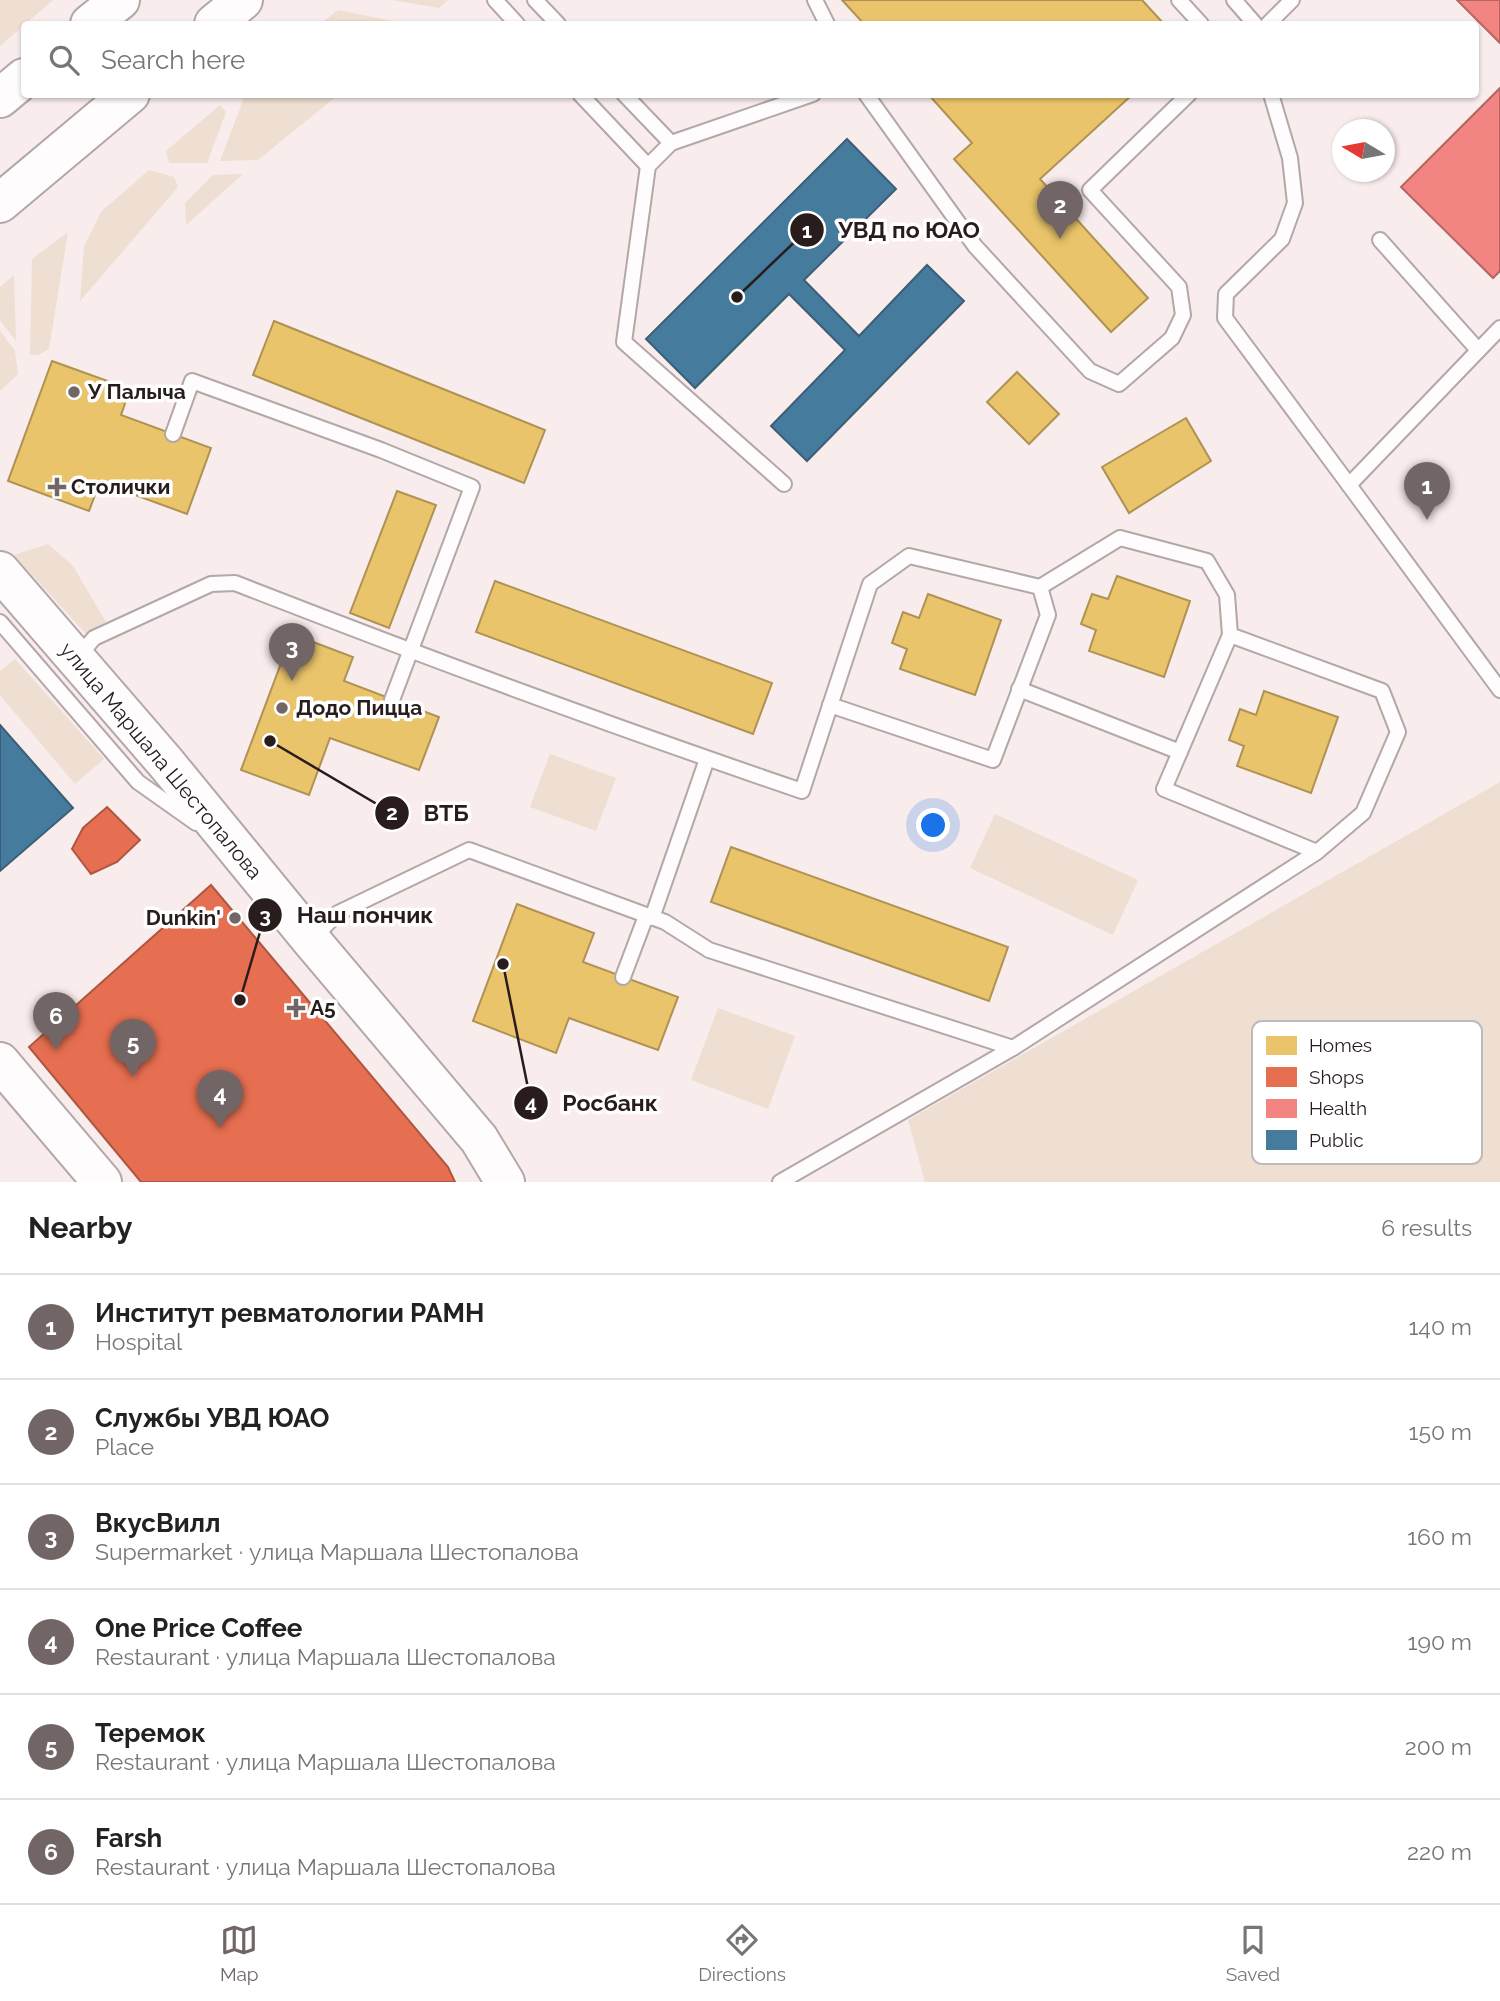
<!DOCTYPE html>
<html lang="en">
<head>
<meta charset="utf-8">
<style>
  :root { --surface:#fff; --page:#f2f2f2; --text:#222; --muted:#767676; --line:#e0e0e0; --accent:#716565 }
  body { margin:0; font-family:Raleway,sans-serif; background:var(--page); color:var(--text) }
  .compass { position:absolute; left:1332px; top:119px; width:63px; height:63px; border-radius:50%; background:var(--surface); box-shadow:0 2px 5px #0004; rotate:280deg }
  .you { position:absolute; left:934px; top:826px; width:24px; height:24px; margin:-18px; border:5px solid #fff; border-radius:50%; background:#1a73e8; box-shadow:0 0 0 10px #1a73e833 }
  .badge { display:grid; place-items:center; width:46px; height:46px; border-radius:50%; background:var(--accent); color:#fff; font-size:23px; font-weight:700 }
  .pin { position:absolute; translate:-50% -58px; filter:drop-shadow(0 2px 4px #0008) }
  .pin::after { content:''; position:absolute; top:37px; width:24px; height:21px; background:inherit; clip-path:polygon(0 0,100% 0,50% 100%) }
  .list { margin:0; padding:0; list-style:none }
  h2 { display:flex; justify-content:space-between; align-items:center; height:91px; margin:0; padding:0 28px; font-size:30px }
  h2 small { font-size:23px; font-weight:400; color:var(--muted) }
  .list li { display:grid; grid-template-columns:46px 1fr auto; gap:21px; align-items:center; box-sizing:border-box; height:105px; padding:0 28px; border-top:2px solid var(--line) }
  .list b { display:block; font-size:26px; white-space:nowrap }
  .list p { margin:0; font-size:23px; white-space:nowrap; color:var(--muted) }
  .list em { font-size:23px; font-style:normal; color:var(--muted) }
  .icon { flex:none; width:38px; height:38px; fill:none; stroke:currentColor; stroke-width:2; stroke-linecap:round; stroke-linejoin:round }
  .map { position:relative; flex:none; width:1500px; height:1182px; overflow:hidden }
  .search { position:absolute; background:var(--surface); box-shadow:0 2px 5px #0004; left:21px; right:21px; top:21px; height:77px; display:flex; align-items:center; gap:18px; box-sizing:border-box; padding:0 24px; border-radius:7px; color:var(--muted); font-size:26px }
  .sheet { height:721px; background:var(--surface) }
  nav { display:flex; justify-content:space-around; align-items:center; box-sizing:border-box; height:98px; border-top:2px solid var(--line); background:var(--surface); font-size:19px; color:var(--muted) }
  nav a { display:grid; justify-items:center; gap:4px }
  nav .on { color:var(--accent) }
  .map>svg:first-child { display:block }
  .green { fill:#eedfd2 }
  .homes { fill:#e9c46a; stroke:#af9253; stroke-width:2 }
  .shops { fill:#e76f51; stroke:#ae5641; stroke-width:2 }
  .health { fill:#f28482; stroke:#b66563; stroke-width:2 }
  .public { fill:#457b9d; stroke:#3d5e76; stroke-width:2 }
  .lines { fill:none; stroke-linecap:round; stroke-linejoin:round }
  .lane-casing { stroke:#b3a7a7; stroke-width:18 }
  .secondary-casing { stroke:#b3a7a7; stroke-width:42 }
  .primary-casing { stroke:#b3a7a7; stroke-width:42 }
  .lane { stroke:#fefcfc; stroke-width:14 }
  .secondary { stroke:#fefcfc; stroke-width:38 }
  .primary { stroke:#fefcfc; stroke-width:38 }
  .poi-dot { fill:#716565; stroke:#fff; stroke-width:2.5 }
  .labels { text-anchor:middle; stroke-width:7; stroke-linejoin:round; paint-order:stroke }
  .poi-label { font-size:21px; font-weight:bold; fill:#291c1c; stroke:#fff; text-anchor:start }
  .street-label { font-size:21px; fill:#291c1c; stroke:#fff }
  .key { fill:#fff; stroke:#bfbbbb; stroke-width:2 }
  .key-label { font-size:19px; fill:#291c1c }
  .leader { fill:none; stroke:#291c1c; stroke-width:2.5 }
  .callout-dot { fill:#291c1c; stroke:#fff; stroke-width:2.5 }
  .mark-label { font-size:21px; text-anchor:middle; font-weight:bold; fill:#fff }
  .callout-label { font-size:23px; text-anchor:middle; font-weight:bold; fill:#291c1c; stroke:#fff; stroke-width:7; stroke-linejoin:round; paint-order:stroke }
</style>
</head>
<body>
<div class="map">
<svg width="1500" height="1182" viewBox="0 0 1500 1182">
  <rect width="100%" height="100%" fill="#f8ecec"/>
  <!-- green -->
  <g class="green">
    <polygon points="0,0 53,0 0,46"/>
    <polygon points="392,0 448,0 439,8"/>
    <polygon points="338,10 407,24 320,24"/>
    <polygon points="245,95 245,94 338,95 258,160 220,161"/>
    <polygon points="220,105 226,112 207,163 169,163 166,151"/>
    <polygon points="149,170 174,177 178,187 80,301 84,246 101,212"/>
    <polygon points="243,174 186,225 185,203 213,175"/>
    <polygon points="68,232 49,349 38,355 30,355 32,259"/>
    <polygon points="14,275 16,341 0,320 0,287"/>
    <polygon points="0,331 15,351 18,374 0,391"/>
    <polygon points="48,544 73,566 106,622 89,637 14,555"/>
    <polygon points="15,659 104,759 75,784 0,695 0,671"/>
    <polygon points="550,754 616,778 596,831 530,807"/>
    <polygon points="1500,782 1500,1182 925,1182 908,1120"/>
    <polygon points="995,814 1138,880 1113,935 970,868"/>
    <polygon points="718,1008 795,1036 768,1109 691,1080"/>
  </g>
  <!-- homes -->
  <g class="homes">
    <polygon points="842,0 1142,0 1164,24 864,24"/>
    <polygon points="928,94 1133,94 1040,179 1148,298 1111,332 954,159 972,143"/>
    <polygon points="274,321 545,430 524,483 253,375"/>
    <polygon points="52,361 130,389 121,415 211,448 187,514 100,482 89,511 8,481"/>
    <polygon points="1017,372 1059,414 1029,444 987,402"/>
    <polygon points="1186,418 1211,461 1129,513 1102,467"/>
    <polygon points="397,491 436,505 389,628 350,613"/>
    <polygon points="1117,576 1190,601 1164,677 1089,651 1096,630 1081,624 1092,594 1108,599"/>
    <polygon points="495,581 772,683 753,734 476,632"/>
    <polygon points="928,594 1001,620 975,695 900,669 907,649 892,643 903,612 919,618"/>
    <polygon points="292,634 353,657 344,681 439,717 419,770 330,738 309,795 241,770"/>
    <polygon points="1264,691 1338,717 1311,793 1237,766 1244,746 1229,740 1240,709 1256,715"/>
    <polygon points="731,847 1008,947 989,1001 711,902"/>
    <polygon points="517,904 594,933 583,962 678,997 658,1050 569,1018 556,1053 473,1021"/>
  </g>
  <!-- shops -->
  <g class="shops">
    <polygon points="107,807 140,840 117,862 91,874 72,849 83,828"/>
    <polygon points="211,885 448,1167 455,1182 141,1182 29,1047"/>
  </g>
  <!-- health -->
  <g class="health">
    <polygon points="1457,0 1500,0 1500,43"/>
    <polygon points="1500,88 1500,271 1493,278 1401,187"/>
  </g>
  <!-- public -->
  <g class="public">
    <polygon points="847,139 896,189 804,280 859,336 927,265 964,301 807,461 771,426 845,350 789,294 695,388 646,339"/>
    <polygon points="0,725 73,808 0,871"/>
  </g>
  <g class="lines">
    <!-- lane casing -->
    <g class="lane-casing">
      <g id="lane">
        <polyline points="495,0 517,24"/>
        <polyline points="535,0 558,24"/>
        <polyline points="815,0 827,24"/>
        <polyline points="1179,0 1201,24"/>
        <polyline points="1234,0 1255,24"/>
        <polyline points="1268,24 1292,0"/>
        <polyline points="580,94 648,166"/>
        <polyline points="624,94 671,143 813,94"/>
        <polyline points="866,94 975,246 1090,371 1119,384 1172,338 1183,315 1179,287 1090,190 1189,94"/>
        <polyline points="1271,94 1290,158 1295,203 1282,239 1226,294 1225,318 1349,485 1500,328"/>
        <polyline points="671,143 648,166 624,342 784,484"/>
        <polyline points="1380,240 1478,350"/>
        <polyline points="173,434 192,381 381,450 472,487 392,700"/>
        <polyline points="1349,485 1500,690"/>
        <polyline points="0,622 138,782 196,823"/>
        <polyline points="1230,635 1164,789 1317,852"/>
        <path d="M78 657 94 638 211 584 235 583C422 656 611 726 802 791L870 584 909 556 1040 587 1120 538 1207 561 1227 595 1230 635 1382 691 1398 732 1363 813 1317 852 1013 1048 780 1182"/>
        <polyline points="1019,689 1180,752"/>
        <polyline points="830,705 993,760 1048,615 1040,587"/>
        <polyline points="652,918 707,759"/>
        <polyline points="312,939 338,913 469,850 665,922 709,950 1013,1048"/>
        <polyline points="623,977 646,916"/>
      </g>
    </g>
    <!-- secondary casing -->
    <g class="secondary-casing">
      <g id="secondary">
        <polyline points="0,571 166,763 311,940 479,1139 505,1182"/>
        <polyline points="0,1062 102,1182"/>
      </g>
    </g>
    <!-- primary casing -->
    <g class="primary-casing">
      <g id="primary">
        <polyline points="90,24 120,0"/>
        <polyline points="214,24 243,0"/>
        <polyline points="0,98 24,78"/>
        <polyline points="0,203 130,94"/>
      </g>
    </g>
    <!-- lane -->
    <use href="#lane" class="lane"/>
    <!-- secondary -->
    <use href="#secondary" class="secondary"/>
    <!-- primary -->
    <use href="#primary" class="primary"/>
  </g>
  <!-- markers -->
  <g class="poi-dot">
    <circle cx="74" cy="392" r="7"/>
    <path d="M53.5 476.5h7v7h7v7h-7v7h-7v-7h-7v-7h7z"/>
    <circle cx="282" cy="708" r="7"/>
    <circle cx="235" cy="918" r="7"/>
    <path d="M292.5 997.5h7v7h7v7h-7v7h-7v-7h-7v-7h7z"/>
  </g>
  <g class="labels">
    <!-- poi labels -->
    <g class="poi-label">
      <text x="88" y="399">У Палыча</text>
      <text x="71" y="494">Столички</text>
      <text x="296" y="715">Додо Пицца</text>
      <text x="221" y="925" text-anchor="end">Dunkin'</text>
      <text x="310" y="1015">А5</text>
    </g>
    <!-- street labels -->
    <g class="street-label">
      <text transform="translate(161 761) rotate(50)" y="7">улица Маршала Шестопалова</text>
    </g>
  </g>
  <!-- legend -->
  <rect x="1252" y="1021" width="230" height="143" rx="10" class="key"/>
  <rect x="1266" y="1036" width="31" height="19" fill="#e9c46a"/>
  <rect x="1266" y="1067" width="31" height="20" fill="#e76f51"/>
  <rect x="1266" y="1099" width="31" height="19" fill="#f28482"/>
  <rect x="1266" y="1130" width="31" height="20" fill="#457b9d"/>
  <g class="key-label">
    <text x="1309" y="1052">Homes</text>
    <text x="1309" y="1084">Shops</text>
    <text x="1309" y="1115">Health</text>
    <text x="1309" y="1147">Public</text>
  </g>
  <!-- callouts -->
  <path class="leader" d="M737 297L807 230M270 741L392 813M240 1000L265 915M503 964L531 1103"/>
  <g class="callout-dot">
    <circle cx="737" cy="297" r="7"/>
    <circle cx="270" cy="741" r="7"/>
    <circle cx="240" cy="1000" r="7"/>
    <circle cx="503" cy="964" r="7"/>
    <circle cx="807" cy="230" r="18"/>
    <circle cx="392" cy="813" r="18"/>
    <circle cx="265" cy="915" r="18"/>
    <circle cx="531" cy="1103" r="18"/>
  </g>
  <g class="mark-label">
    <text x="807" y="238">1</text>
    <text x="392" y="820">2</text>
    <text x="265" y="923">3</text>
    <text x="531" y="1110">4</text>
  </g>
  <g class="callout-label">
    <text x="909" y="238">УВД по ЮАО</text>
    <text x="446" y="821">ВТБ</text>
    <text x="365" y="923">Наш пончик</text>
    <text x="610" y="1111">Росбанк</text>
  </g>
</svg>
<svg class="compass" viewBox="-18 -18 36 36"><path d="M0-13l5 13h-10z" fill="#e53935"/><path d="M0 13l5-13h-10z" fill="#767676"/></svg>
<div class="you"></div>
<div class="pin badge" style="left:1427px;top:520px">1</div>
<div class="pin badge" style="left:1060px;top:239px">2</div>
<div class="pin badge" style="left:292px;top:681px">3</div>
<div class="pin badge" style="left:220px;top:1128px">4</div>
<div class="pin badge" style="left:133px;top:1077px">5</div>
<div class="pin badge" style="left:56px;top:1050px">6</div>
<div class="search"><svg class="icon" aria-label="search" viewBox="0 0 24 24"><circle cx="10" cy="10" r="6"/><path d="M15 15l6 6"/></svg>Search here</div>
</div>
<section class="sheet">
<h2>Nearby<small>6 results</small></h2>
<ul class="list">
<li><span class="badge">1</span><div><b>Институт ревматологии РАМН</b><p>Hospital</p></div><em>140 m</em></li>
<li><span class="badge">2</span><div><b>Службы УВД ЮАО</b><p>Place</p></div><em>150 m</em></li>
<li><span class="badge">3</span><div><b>ВкусВилл</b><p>Supermarket · улица Маршала Шестопалова</p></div><em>160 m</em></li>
<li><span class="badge">4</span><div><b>One Price Coffee</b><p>Restaurant · улица Маршала Шестопалова</p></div><em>190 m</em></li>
<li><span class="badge">5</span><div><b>Теремок</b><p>Restaurant · улица Маршала Шестопалова</p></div><em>200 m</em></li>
<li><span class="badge">6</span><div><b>Farsh</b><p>Restaurant · улица Маршала Шестопалова</p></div><em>220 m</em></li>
</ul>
</section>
<nav>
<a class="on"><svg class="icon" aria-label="map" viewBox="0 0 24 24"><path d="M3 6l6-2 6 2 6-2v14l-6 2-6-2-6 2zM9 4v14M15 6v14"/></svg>Map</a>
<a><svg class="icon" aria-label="directions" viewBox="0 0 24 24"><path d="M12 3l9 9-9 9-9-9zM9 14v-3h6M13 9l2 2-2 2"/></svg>Directions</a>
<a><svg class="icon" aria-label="saved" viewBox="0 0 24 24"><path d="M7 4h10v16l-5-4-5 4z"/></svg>Saved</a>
</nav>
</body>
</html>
